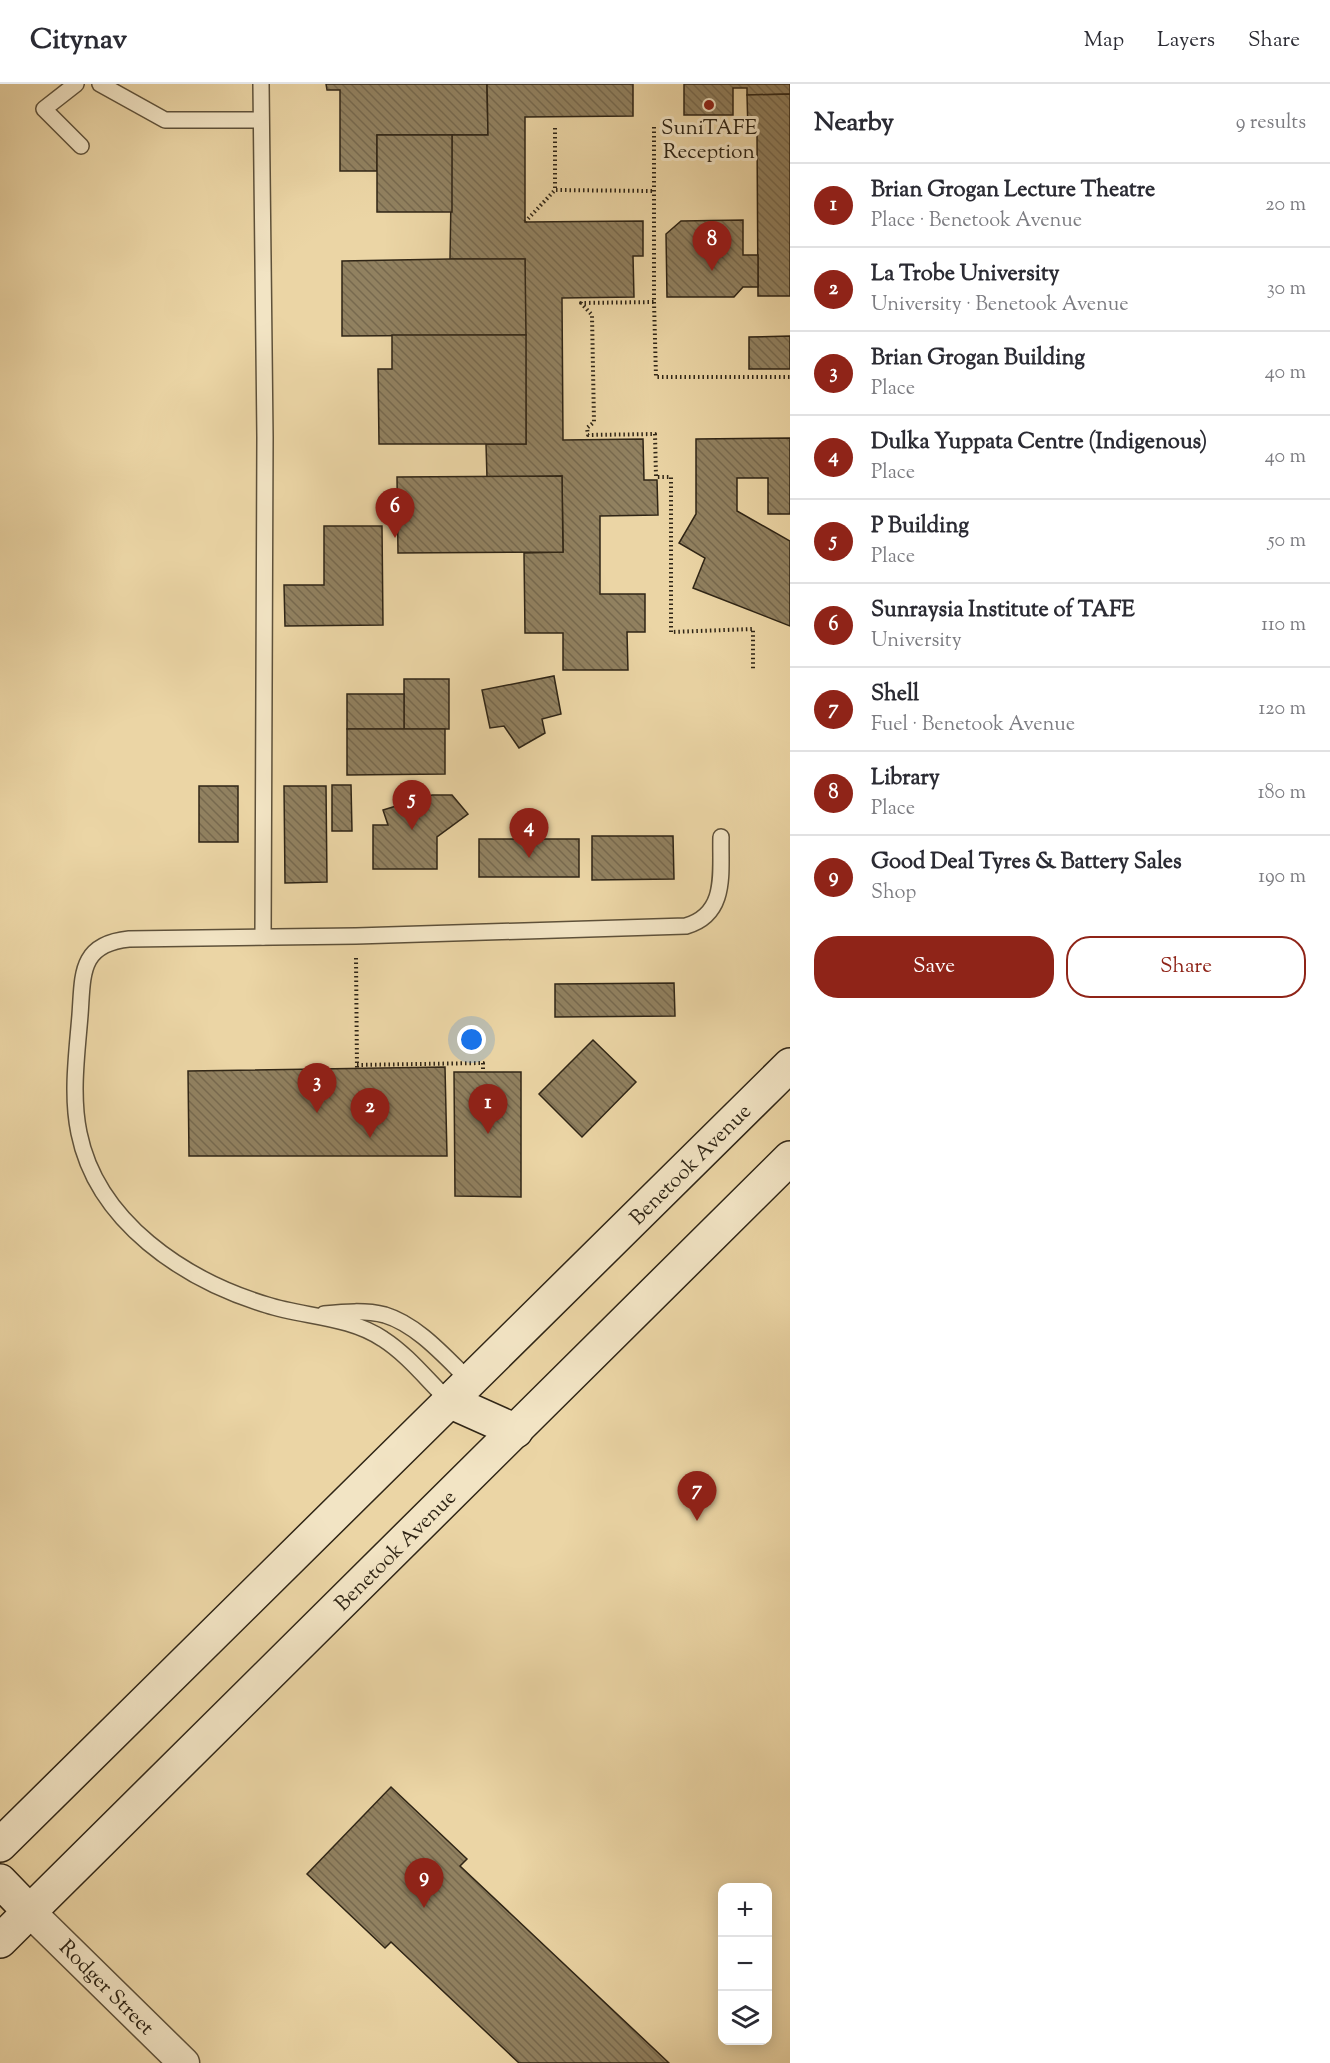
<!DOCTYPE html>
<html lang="en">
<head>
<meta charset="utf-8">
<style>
  :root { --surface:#fff; --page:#f7f7f7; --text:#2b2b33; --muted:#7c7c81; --line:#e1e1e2; --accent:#8f2418 }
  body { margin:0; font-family:"Sorts Mill Goudy",serif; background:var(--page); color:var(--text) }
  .controls { position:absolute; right:18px; bottom:18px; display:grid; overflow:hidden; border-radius:12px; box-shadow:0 3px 15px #0003 }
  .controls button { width:54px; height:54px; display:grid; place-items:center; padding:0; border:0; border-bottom:2px solid var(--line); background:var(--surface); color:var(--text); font:30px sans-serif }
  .you { position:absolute; left:472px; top:956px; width:21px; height:21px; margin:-15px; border:4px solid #fff; border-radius:50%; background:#1a73e8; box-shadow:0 0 0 9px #1a73e833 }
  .badge { display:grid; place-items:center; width:39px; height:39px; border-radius:50%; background:var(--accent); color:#fff; font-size:20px; font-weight:700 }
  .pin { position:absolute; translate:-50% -50px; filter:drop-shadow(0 2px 3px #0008) }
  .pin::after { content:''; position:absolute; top:32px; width:21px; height:18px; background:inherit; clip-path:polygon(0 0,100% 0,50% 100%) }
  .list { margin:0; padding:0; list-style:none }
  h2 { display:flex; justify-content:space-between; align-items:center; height:78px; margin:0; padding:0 24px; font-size:26px }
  h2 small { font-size:20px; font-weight:400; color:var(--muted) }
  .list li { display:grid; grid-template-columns:39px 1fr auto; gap:18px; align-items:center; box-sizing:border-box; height:84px; padding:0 24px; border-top:2px solid var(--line) }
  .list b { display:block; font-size:22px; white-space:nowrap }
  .list p { margin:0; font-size:20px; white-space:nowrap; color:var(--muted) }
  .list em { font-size:20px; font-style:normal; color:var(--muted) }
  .actions { display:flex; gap:12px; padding:18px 24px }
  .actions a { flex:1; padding:14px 0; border:2px solid var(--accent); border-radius:24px; text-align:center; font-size:21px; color:var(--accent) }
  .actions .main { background:var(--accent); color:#fff }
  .icon { flex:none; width:33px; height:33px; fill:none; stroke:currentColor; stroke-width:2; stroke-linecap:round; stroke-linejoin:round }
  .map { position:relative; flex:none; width:790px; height:1979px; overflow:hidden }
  header { display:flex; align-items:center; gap:36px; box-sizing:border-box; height:84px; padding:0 30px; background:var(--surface); border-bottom:2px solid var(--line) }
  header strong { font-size:28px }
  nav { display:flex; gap:33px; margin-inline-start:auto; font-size:21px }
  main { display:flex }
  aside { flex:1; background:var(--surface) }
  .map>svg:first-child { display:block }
  .building { fill:url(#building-back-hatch); stroke:#2f2516; stroke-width:1.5 }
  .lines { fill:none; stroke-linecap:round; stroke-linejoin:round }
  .lane-casing { stroke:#5e513a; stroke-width:18 }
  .street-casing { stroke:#5e513a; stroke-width:33 }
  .secondary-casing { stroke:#2f2516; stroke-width:36 }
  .path { stroke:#2f2516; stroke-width:4; stroke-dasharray:1.5 3; stroke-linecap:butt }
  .lane { stroke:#f2e4c4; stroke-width:15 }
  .street { stroke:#f2e4c4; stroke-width:30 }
  .secondary { stroke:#f2e4c4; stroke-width:33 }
  .poi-dot { fill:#8f2418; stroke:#f2e4c4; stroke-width:2 }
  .labels { text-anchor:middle; stroke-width:6; stroke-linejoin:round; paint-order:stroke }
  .poi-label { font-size:21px; fill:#2f2516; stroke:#f2e4c4 }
  .street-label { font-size:21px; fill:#2f2516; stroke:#f2e4c4 }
</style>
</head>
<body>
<header>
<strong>Citynav</strong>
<nav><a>Map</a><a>Layers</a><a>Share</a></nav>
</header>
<main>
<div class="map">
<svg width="790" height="1979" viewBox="0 0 790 1979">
  <defs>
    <pattern id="building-back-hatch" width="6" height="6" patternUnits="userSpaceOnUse" patternTransform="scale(1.5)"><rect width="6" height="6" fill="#918160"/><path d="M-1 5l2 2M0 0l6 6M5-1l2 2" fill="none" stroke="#77694e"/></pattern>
  </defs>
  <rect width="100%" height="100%" fill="#ebd5a5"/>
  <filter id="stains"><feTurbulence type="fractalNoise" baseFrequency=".00333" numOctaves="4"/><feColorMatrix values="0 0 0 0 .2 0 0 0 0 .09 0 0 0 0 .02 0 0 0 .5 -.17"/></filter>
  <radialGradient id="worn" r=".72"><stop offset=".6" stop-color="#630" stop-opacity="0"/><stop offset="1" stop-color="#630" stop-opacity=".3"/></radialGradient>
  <!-- building -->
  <g class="building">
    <polygon points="326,0 487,0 488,51 377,51 377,87 340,87 340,6 327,6"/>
    <polygon points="487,0 633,0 633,32 525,33 525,138 643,137 643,172 633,172 634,213 562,214 563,356 643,355 644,396 657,396 658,431 600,432 600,510 645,510 645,548 627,548 628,586 563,586 563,549 525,549 524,469 563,468 562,392 487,394 486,360 526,360 525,175 450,175 452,51 488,51"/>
    <polygon points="684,0 790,0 790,10 747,11 747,4 733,4 733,31 684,31"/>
    <polygon points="790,10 790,212 758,212 757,48 748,48 747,11"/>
    <rect x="377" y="51" width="75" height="77"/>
    <polygon points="743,136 743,171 758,171 758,203 743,203 734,213 667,213 666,150 681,137"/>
    <polygon points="450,175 525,175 526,251 342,252 342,177"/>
    <polygon points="392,251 526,251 526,360 379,360 378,285 392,285"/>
    <polygon points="790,252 790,285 749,285 749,253"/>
    <polygon points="790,354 790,430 768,430 768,394 737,394 737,427 790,457 790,542 693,504 705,474 679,459 696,430 696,355"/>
    <polygon points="562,392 563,468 398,469 397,393"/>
    <polygon points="324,442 382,442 383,541 285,542 284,501 324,501"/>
    <polygon points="554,592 561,630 542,635 545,649 519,664 504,642 490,644 482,606"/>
    <rect x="404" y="595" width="45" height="50"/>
    <rect x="347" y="610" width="57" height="35"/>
    <polygon points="347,645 445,645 445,690 347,691"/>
    <polygon points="332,701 351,701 352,747 332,747"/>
    <rect x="199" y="702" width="39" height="56"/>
    <polygon points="284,702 326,702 327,798 285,799"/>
    <polygon points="432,711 452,711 468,730 437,753 437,785 373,785 373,741 388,741 383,726"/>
    <polygon points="592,752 673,752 674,795 592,796"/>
    <rect x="479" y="755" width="100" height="38"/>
    <polygon points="674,899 675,932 555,933 555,900"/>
    <polygon points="593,956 636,998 582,1053 539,1010"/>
    <polygon points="445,983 447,1072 189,1072 188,987"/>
    <polygon points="454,988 521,988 521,1113 455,1112"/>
    <polygon points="391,1703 467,1775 460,1782 669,1979 519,1979 391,1858 385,1864 307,1790"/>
  </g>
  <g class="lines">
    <!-- lane casing -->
    <g class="lane-casing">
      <g id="lane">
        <polyline points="76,0 44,25 81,62"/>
        <polyline points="100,0 165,36 259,36"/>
        <polyline points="261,0 265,353 263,853"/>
        <path d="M324 1230C344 1228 365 1226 385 1231 418 1241 446 1274 470 1297"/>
        <path d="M449 1317C428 1297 408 1271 383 1255 349 1232 304 1233 267 1221 184 1196 97 1138 79 1049 71 1011 77 969 80 931 83 891 79 860 129 855L356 852 686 842C728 830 720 788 721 753"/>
      </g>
    </g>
    <!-- street casing -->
    <g class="street-casing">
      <polyline id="street" points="30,1828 184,1979"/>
    </g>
    <!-- secondary casing -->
    <g class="secondary-casing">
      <g id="secondary">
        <polyline points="449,1317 516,1347"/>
        <polyline points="0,1761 790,981"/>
        <polyline points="0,1797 30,1828"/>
        <polyline points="0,1857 790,1074"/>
      </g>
    </g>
    <!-- path -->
    <g class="path">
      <polyline points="654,43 654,218 581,219 592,231 594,338 587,344 588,351 655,350 656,393 671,393 671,548 753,545 753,585"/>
      <polyline points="555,44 555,106 653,107"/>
      <polyline points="525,138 555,106"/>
      <polyline points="654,218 656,293 790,293"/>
      <polyline points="356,874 357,985"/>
      <polyline points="357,981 483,979 483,988"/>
    </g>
    <!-- lane -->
    <use href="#lane" class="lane"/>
    <!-- street -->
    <use href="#street" class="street"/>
    <!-- secondary -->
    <use href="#secondary" class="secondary"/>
  </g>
  <!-- markers -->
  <circle class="poi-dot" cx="709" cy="21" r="6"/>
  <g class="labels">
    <!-- poi labels -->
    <g class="poi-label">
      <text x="709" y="50">SuniTAFE<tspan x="709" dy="24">Reception</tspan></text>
    </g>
    <!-- street labels -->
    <g class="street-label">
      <text transform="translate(690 1080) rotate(-45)" y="7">Benetook Avenue</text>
      <text transform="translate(395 1466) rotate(-45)" y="7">Benetook Avenue</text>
      <text transform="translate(107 1903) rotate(45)" y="7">Rodger Street</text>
    </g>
  </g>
  <rect width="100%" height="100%" filter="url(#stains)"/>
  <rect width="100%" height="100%" fill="url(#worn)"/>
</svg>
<div class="controls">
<button>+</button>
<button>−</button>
<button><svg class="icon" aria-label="layers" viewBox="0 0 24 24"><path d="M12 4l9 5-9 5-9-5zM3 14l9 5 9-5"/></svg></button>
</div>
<div class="you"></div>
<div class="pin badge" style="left:488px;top:1050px">1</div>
<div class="pin badge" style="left:370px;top:1054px">2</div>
<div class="pin badge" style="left:317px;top:1029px">3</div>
<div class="pin badge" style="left:529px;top:774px">4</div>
<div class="pin badge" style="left:412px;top:746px">5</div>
<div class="pin badge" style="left:395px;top:454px">6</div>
<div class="pin badge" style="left:697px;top:1437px">7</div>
<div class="pin badge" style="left:712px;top:187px">8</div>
<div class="pin badge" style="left:424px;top:1824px">9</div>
</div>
<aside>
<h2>Nearby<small>9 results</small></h2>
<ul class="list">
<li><span class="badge">1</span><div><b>Brian Grogan Lecture Theatre</b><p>Place · Benetook Avenue</p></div><em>20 m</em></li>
<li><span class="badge">2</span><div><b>La Trobe University</b><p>University · Benetook Avenue</p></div><em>30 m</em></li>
<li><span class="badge">3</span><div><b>Brian Grogan Building</b><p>Place</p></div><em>40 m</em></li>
<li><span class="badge">4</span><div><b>Dulka Yuppata Centre (Indigenous)</b><p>Place</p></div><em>40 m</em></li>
<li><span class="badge">5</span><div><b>P Building</b><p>Place</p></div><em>50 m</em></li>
<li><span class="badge">6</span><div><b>Sunraysia Institute of TAFE</b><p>University</p></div><em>110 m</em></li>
<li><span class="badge">7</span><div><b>Shell</b><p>Fuel · Benetook Avenue</p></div><em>120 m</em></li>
<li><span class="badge">8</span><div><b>Library</b><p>Place</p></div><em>180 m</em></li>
<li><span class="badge">9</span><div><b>Good Deal Tyres &amp; Battery Sales</b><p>Shop</p></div><em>190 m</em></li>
</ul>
<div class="actions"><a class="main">Save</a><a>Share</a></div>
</aside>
</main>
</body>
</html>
